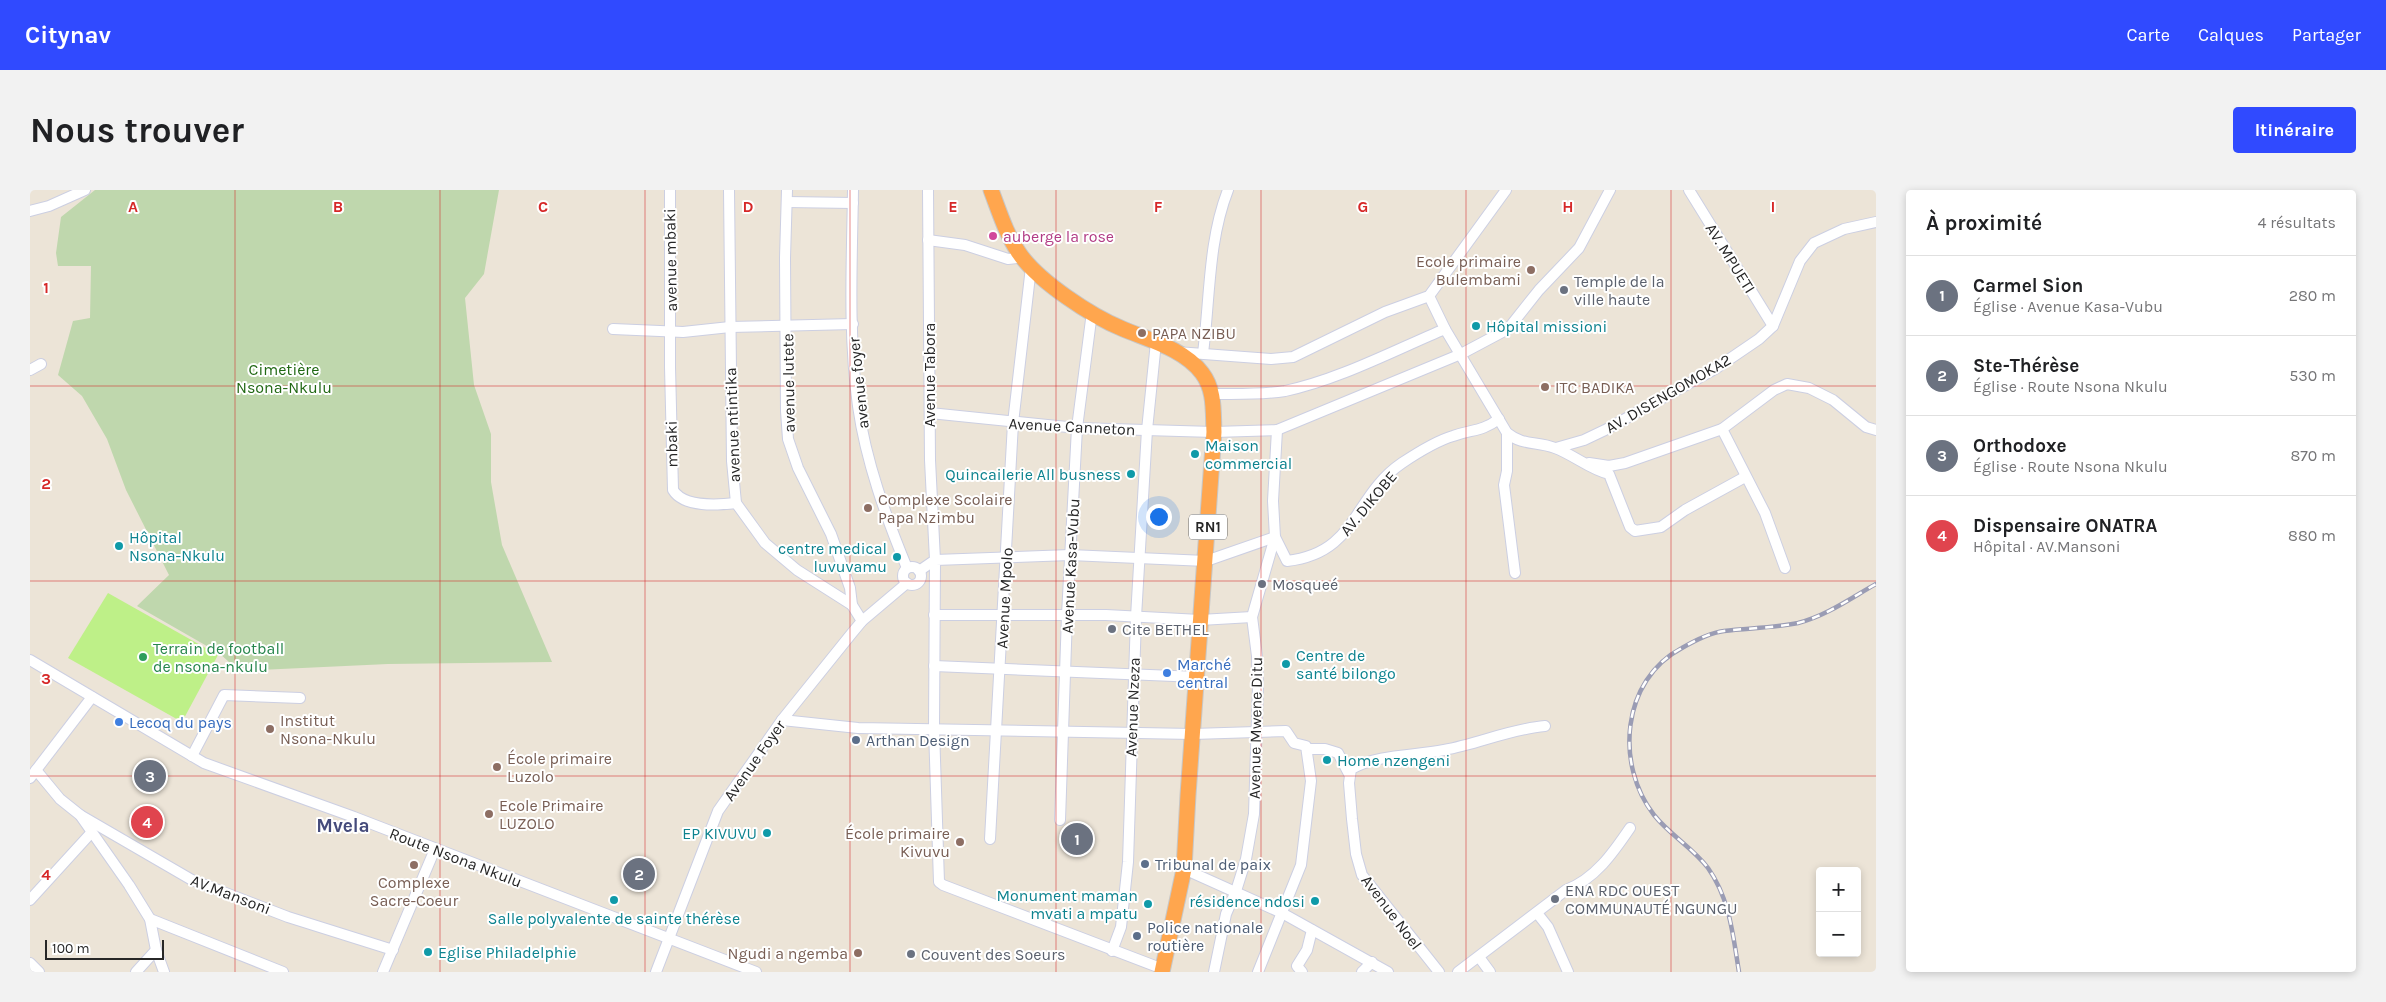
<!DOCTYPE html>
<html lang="fr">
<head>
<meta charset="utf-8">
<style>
  :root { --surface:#fff; --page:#f2f2f2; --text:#202124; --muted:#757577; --line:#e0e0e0; --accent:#304aff }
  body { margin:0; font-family:Karla,sans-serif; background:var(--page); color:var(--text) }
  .controls { position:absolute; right:15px; bottom:15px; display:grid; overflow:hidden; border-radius:5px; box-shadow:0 2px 8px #0003 }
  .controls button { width:45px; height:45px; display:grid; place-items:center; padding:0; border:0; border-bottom:1px solid var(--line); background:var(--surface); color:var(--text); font:25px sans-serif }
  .scale { position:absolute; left:15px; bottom:12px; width:119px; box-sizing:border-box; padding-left:5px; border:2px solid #272727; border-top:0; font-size:14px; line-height:18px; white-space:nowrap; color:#272727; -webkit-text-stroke:4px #fff; paint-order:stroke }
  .you { position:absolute; left:1128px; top:326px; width:18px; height:18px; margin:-12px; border:4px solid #fff; border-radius:50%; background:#1a73e8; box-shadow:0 0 0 8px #1a73e833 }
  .badge { display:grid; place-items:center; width:32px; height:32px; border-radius:50%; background:var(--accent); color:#fff; font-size:16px; font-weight:700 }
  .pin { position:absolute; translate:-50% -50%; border:2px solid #fff; box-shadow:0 1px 5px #0006 }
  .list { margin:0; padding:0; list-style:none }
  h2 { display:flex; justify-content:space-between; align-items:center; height:65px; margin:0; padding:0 20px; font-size:21px }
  h2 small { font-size:16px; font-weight:400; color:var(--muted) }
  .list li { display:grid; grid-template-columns:32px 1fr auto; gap:15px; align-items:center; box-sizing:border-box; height:80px; padding:0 20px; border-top:1px solid var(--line) }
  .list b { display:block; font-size:19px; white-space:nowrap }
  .list p { margin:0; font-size:16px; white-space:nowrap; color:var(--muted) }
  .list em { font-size:16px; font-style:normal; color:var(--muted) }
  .map { position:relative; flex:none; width:1846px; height:782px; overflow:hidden; border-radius:5px }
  header { display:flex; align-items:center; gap:30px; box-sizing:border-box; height:70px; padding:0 25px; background:var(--accent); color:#fff }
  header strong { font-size:24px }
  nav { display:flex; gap:28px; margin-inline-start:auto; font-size:18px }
  .intro { display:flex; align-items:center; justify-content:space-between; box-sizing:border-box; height:120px; padding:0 30px }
  h1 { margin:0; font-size:35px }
  .button { padding:12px 22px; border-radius:5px; background:var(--accent); color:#fff; font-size:18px; font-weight:700 }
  main { display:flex; gap:30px; padding:0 30px }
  aside { flex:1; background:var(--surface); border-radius:5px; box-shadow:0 2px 8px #0003 }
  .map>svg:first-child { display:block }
  .cemetery { fill:#bfd7ad }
  .pitch { fill:#bef088 }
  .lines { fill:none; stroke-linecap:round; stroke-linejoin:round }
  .minor-casing { stroke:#cccfe2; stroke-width:12 }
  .highway-casing { stroke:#c7c7c7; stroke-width:17 }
  .minor { stroke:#fff; stroke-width:10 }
  .highway { stroke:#ffa64e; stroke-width:15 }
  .rail-casing { stroke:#9a9cb4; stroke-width:4.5 }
  .rail { stroke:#fff; stroke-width:2.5; stroke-dasharray:8; stroke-linecap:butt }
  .grid { fill:none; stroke:#d62828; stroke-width:1; stroke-opacity:0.55 }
  .hotel-dot { fill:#d1479c; stroke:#fff; stroke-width:2 }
  .education-dot { fill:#8d6e63; stroke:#fff; stroke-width:2 }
  .worship-dot { fill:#6b7280; stroke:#fff; stroke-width:2 }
  .culture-dot { fill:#0f9aa8; stroke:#fff; stroke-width:2 }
  .leisure-dot { fill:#2e9e5b; stroke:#fff; stroke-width:2 }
  .shop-dot { fill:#3f7fe0; stroke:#fff; stroke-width:2 }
  .service-dot { fill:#5c6f8a; stroke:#fff; stroke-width:2 }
  .labels { text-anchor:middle; stroke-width:4; stroke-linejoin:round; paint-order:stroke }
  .shield { fill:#fff; stroke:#686868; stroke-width:1 }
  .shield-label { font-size:15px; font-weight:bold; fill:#272727 }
  .hotel-label { font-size:16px; fill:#b23c85; stroke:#fff; text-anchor:start }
  .street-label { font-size:16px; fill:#272727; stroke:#fff }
  .education-label { font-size:16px; fill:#785e54; stroke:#fff; text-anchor:start }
  .worship-label { font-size:16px; fill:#5b616d; stroke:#fff; text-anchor:start }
  .culture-label { font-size:16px; fill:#0d838f; stroke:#fff; text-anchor:start }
  .park-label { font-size:16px; fill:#206813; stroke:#fff }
  .leisure-label { font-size:16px; fill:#27864d; stroke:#fff; text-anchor:start }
  .shop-label { font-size:16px; fill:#366cbe; stroke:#fff; text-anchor:start }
  .service-label { font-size:16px; fill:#4e5e75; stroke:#fff; text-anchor:start }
  .quarter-label { font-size:19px; font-weight:bold; fill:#454b7b; stroke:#fff }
  .grid-label { font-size:16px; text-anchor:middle; font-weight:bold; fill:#d62828; stroke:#fff; stroke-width:4; stroke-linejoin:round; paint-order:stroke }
</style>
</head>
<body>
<header>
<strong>Citynav</strong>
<nav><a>Carte</a><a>Calques</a><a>Partager</a></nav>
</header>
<div class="intro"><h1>Nous trouver</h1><a class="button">Itinéraire</a></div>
<main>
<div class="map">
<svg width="1846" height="782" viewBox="0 0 1846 782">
  <rect width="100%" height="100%" fill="#ece4d7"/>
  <!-- cemetery -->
  <polygon class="cemetery" points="65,0 469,0 454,84 435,108 444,195 461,244 461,292 472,355 522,472 358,474 209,481 189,463 107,416 139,385 96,300 77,249 52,206 28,185 43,131 60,128 61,76 28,76 26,63 31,27"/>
  <!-- pitch -->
  <polygon class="pitch" points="78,403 188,465 152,532 38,468"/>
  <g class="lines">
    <!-- minor casing -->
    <g class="minor-casing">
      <g id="minor">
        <path d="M640 0V177L643 300C654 318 688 315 706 313"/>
        <polyline points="699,0 702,271 706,313 735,353 767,380 822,415"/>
        <polyline points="757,0 755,68 756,221 758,249 768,278 801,344 820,398 822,415 832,431"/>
        <path d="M823 0C822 71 818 145 828 216 836 272 856 327 877 378"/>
        <polyline points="1659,0 1743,136"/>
        <polyline points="757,12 823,13"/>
        <polyline points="0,21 19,16 55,0"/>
        <polyline points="898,50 935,55 978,69 987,68 990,65"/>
        <path d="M1399 106 1415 139 1477 243C1493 256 1507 251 1525 258 1544 265 1559 279 1579 284L1600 337 1605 341 1631 337 1655 320 1715 287"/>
        <polyline points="583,139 653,142 700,137 823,134"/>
        <polyline points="1147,162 1241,169 1263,167 1355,122 1399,106 1476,0"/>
        <path d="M1173 163C1180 109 1178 51 1198 0"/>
        <polyline points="0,180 11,174"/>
        <path d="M1182 204C1206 204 1231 205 1255 201 1308 190 1365 160 1415 139"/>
        <polyline points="900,223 1047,238 1184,242 1247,240 1431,164 1478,139 1509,100 1549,58 1580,0"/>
        <polyline points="1692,239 1735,323 1755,378"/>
        <polyline points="1477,243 1477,281 1474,295 1485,383"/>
        <polyline points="1526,258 1554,250 1575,240 1685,179 1729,149 1743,136 1770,71 1784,53 1814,39 1846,32"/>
        <polyline points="1559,273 1579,276 1595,273 1692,239 1744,200 1757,194 1779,198 1803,210 1836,237 1846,240"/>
        <circle cx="882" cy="386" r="9"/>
        <polyline points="889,381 905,370 900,270 898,0"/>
        <polyline points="904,425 1076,425 1170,430 1222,427"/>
        <polyline points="0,470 174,573 324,627 726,782"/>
        <polyline points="904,476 1168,487"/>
        <polyline points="752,530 828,538 1163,544 1256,541 1264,553 1276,556 1281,591 1271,675 1228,782"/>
        <polyline points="1277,559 1295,559 1308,563 1319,584"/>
        <polyline points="162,566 194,505 270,508"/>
        <polyline points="6,580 30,609 50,625 99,695 120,729 126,760 134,782"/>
        <polyline points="0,588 62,507"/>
        <polyline points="50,625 162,690 258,727 363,760"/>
        <polyline points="1030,630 1037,425 1047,238 1062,122"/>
        <polyline points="960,649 983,233 1001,77"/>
        <polyline points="1154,679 1252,723 1358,782"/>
        <polyline points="0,710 61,643"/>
        <polyline points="1507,723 1518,737 1538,782"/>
        <polyline points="120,729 253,782"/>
        <polyline points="1082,761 1091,737 1098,672 1106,427 1117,240 1126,152"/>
        <polyline points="1449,767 1460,782"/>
        <polyline points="0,773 9,782"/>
        <path d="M1133 779 913 695 909 692 904 539 905 370 1040 365 1176 371 1245 347 1257 371C1328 363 1322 307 1372 273 1387 263 1406 251 1423 246 1443 239 1451 242 1469 229"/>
        <polyline points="106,782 126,760"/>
        <polyline points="353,782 405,659"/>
        <polyline points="626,782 688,621 752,530 822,443 832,431 877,393"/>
        <polyline points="1184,782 1196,724 1206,701 1216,669 1224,624 1228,496 1227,466 1222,427 1245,347 1243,311 1247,240"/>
        <polyline points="1272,782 1267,776 1277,760 1282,740"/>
        <polyline points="1332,782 1342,772"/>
        <path d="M1409 782 1332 685 1326 664 1322 629 1319 593 1321 579C1349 564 1384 566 1414 560 1448 554 1480 539 1515 536"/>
        <path d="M1428 782 1536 700C1565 689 1583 663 1600 638"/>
      </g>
    </g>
    <!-- highway casing -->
    <g class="highway-casing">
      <path id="highway" d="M961 0C969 21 976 44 989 63 1008 91 1061 126 1093 139 1119 150 1154 159 1172 183 1185 200 1183 221 1184 242L1158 605 1154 679 1132 782"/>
    </g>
    <!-- minor -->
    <use href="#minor" class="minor"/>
    <!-- highway -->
    <use href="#highway" class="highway"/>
    <!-- rail casing -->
    <g class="rail-casing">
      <path id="rail" d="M1709 782C1703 746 1700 709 1678 678 1663 658 1640 645 1624 625 1585 575 1591 490 1652 458 1664 451 1679 443 1694 441 1718 438 1744 438 1768 433 1796 426 1821 408 1846 394"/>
    </g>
    <!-- rail -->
    <use href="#rail" class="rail"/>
  </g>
  <!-- grid -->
  <path class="grid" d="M205 0V782M410 0V782M615 0V782M820 0V782M1026 0V782M1231 0V782M1436 0V782M1641 0V782M0 196H1846M0 391H1846M0 586H1846"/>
  <!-- markers -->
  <circle class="hotel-dot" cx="963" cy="46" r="5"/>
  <g class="education-dot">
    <circle cx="1501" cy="80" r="5"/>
    <circle cx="1112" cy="143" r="5"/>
    <circle cx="1515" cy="197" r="5"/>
    <circle cx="838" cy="318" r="5"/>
    <circle cx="240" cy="539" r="5"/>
    <circle cx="467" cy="577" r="5"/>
    <circle cx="459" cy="624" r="5"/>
    <circle cx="930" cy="652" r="5"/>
    <circle cx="384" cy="675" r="5"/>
    <circle cx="828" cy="763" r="5"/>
  </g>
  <g class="worship-dot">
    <circle cx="1534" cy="100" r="5"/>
    <circle cx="1232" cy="394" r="5"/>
    <circle cx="1082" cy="439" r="5"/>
    <circle cx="1525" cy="709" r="5"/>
    <circle cx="881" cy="764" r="5"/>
  </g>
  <g class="culture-dot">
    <circle cx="1446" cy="136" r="5"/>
    <circle cx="1165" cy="264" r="5"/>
    <circle cx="1101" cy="284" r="5"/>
    <circle cx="89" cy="356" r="5"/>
    <circle cx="867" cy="367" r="5"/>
    <circle cx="1256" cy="474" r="5"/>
    <circle cx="1297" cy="570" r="5"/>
    <circle cx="737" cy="643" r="5"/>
    <circle cx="584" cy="710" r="5"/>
    <circle cx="1285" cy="711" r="5"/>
    <circle cx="1118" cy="714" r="5"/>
    <circle cx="398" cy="762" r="5"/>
  </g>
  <circle class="leisure-dot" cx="113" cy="467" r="5"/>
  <g class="shop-dot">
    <circle cx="1137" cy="483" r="5"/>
    <circle cx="89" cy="532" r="5"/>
  </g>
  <g class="service-dot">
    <circle cx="826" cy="550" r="5"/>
    <circle cx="1115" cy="674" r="5"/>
    <circle cx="1107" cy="746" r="5"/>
  </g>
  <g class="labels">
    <!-- shield labels -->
    <rect class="shield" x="1159" y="324.5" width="38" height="25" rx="4"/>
    <g class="shield-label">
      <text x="1178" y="342">RN1</text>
    </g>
    <!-- hotel labels -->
    <g class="hotel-label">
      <text x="973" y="52">auberge la rose</text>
    </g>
    <!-- street labels -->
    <g class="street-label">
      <text transform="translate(1701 68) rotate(58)" y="6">AV. MPUETI</text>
      <text transform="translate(640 70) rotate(-91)" y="6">avenue mbaki</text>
      <text transform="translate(899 185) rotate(-90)" y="6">Avenue Tabora</text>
      <text transform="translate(758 193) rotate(-91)" y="6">avenue lutete</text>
      <text transform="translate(828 193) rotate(-96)" y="6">avenue foyer</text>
      <text transform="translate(1638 203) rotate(-30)" y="6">AV. DISENGOMOKA2</text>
      <text transform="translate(702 235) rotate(-92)" y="6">avenue ntintika</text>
      <text transform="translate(1042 236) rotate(3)" y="6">Avenue Canneton</text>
      <text transform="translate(641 254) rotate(-91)" y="6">mbaki</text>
      <text transform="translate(1338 313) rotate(-50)" y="6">AV. DIKOBE</text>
      <text transform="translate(1040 376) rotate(-87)" y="6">Avenue Kasa-Vubu</text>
      <text transform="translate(974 408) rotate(-87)" y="6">Avenue Mpolo</text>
      <text transform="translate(1102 517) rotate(-88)" y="6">Avenue Nzeza</text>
      <text transform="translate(1225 538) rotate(-89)" y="6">Avenue Mwene Ditu</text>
      <text transform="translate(724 570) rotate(-55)" y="6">Avenue Foyer</text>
      <text transform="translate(426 667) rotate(21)" y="6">Route Nsona Nkulu</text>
      <text transform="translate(201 704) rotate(21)" y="6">AV.Mansoni</text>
      <text transform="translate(1362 722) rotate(53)" y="6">Avenue Noel</text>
    </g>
    <!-- education labels -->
    <g class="education-label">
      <text x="1491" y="77" text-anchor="end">Ecole primaire<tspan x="1491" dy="18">Bulembami</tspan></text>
      <text x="1122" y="149">PAPA NZIBU</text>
      <text x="1525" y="203">ITC BADIKA</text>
      <text x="848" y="315">Complexe Scolaire<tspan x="848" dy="18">Papa Nzimbu</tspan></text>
      <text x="250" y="536">Institut<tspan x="250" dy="18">Nsona-Nkulu</tspan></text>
      <text x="477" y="574">École primaire<tspan x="477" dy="18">Luzolo</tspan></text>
      <text x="469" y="621">Ecole Primaire<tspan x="469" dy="18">LUZOLO</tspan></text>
      <text x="920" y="649" text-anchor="end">École primaire<tspan x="920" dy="18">Kivuvu</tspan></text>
      <text x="384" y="698" text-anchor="middle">Complexe<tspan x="384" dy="18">Sacre-Coeur</tspan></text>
      <text x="818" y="769" text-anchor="end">Ngudi a ngemba</text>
    </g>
    <!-- worship labels -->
    <g class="worship-label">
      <text x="1544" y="97">Temple de la<tspan x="1544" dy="18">ville haute</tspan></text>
      <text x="1242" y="400">Mosqueé</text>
      <text x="1092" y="445">Cite BETHEL</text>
      <text x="1535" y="706">ENA RDC OUEST<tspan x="1535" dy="18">COMMUNAUTÉ NGUNGU</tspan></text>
      <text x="891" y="770">Couvent des Soeurs</text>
    </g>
    <!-- culture labels -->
    <g class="culture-label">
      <text x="1456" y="142">Hôpital missioni</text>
      <text x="1175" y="261">Maison<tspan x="1175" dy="18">commercial</tspan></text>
      <text x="1091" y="290" text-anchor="end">Quincailerie All busness</text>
      <text x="99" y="353">Hôpital<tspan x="99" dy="18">Nsona-Nkulu</tspan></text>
      <text x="857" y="364" text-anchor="end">centre medical<tspan x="857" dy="18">luvuvamu</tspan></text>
      <text x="1266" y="471">Centre de<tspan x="1266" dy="18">santé bilongo</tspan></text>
      <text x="1307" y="576">Home nzengeni</text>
      <text x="727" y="649" text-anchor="end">EP KIVUVU</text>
      <text x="1108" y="711" text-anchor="end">Monument maman<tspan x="1108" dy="18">mvati a mpatu</tspan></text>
      <text x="1275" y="717" text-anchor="end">résidence ndosi</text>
      <text x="584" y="734" text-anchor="middle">Salle polyvalente de sainte thérèse</text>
      <text x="408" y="768">Eglise Philadelphie</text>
    </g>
    <!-- park labels -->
    <g class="park-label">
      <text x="254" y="185">Cimetière<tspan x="254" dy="18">Nsona-Nkulu</tspan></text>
    </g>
    <!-- leisure labels -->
    <g class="leisure-label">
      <text x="123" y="464">Terrain de football<tspan x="123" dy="18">de nsona-nkulu</tspan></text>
    </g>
    <!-- shop labels -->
    <g class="shop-label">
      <text x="1147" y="480">Marché<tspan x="1147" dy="18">central</tspan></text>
      <text x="99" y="538">Lecoq du pays</text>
    </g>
    <!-- service labels -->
    <g class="service-label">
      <text x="836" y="556">Arthan Design</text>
      <text x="1125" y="680">Tribunal de paix</text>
      <text x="1117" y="743">Police nationale<tspan x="1117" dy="18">routière</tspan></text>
    </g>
    <!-- quarter labels -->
    <g class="quarter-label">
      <text x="313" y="642">Mvela</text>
    </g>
  </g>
  <g class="grid-label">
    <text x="103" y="22">A</text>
    <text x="308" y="22">B</text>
    <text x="513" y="22">C</text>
    <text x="718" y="22">D</text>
    <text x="923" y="22">E</text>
    <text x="1128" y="22">F</text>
    <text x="1333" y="22">G</text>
    <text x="1538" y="22">H</text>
    <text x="1743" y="22">I</text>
    <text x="16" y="103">1</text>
    <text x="16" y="299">2</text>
    <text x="16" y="494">3</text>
    <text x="16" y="690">4</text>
  </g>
</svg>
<div class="controls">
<button>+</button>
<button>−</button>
</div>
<div class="scale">100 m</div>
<div class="you"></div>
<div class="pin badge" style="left:1047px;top:649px;background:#6b7280">1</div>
<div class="pin badge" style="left:609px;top:684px;background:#6b7280">2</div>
<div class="pin badge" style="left:120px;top:586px;background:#6b7280">3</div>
<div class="pin badge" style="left:117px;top:632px;background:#e0444e">4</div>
</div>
<aside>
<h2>À proximité<small>4 résultats</small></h2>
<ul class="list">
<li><span class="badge" style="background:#6b7280">1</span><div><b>Carmel Sion</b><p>Église · Avenue Kasa-Vubu</p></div><em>280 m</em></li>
<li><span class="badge" style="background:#6b7280">2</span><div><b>Ste-Thérèse</b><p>Église · Route Nsona Nkulu</p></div><em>530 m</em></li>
<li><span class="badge" style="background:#6b7280">3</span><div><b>Orthodoxe</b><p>Église · Route Nsona Nkulu</p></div><em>870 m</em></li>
<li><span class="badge" style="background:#e0444e">4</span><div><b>Dispensaire ONATRA</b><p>Hôpital · AV.Mansoni</p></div><em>880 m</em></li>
</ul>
</aside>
</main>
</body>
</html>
